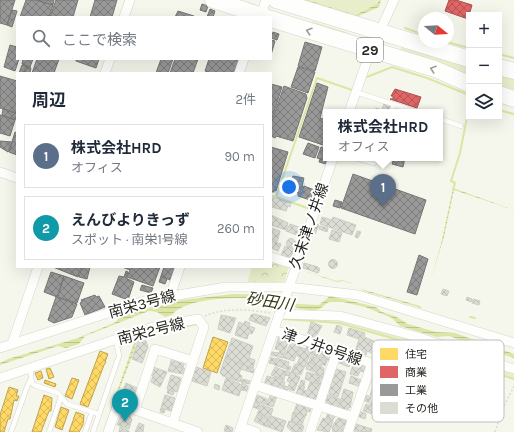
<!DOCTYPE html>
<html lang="ja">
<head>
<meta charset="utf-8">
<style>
  :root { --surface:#fff; --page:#f6f6f7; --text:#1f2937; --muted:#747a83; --line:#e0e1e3; --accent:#6e6f67 }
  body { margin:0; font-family:Karla,"Noto Sans JP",sans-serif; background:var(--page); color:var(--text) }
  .controls { position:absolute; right:12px; top:12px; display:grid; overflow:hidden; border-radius:0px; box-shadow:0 4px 16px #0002 }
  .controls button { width:36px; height:36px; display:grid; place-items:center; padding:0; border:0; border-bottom:1px solid var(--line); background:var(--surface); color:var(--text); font:20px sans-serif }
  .compass { position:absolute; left:418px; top:12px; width:36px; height:36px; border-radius:50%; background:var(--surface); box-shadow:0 4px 16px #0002; rotate:108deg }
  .you { position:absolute; left:289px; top:187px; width:14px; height:14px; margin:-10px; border:3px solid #fff; border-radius:50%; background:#1a73e8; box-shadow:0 0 0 6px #1a73e833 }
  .badge { display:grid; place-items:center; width:26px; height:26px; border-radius:50%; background:var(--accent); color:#fff; font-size:13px; font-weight:700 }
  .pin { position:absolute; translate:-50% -33px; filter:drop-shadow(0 1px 2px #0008) }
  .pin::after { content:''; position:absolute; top:21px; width:14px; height:12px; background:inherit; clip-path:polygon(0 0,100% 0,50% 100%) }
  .popup { position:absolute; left:323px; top:109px; width:120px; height:52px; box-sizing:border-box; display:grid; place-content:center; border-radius:0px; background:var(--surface); filter:drop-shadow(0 1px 3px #0005); font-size:13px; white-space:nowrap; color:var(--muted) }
  .popup b { font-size:15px; color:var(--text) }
  .popup::after { content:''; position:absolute; left:50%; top:100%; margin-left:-8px; border:8px solid transparent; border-top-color:var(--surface) }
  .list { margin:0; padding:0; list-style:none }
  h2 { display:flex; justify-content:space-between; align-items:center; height:52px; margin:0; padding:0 16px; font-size:17px }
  h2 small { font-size:13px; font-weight:400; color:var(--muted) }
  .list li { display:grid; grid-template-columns:26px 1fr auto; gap:12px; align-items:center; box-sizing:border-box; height:64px; margin:0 8px 8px; padding:0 8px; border:1px solid var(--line); border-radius:0px }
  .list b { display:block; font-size:15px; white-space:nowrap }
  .list p { margin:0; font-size:13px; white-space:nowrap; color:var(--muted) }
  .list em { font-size:13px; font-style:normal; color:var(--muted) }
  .icon { flex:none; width:22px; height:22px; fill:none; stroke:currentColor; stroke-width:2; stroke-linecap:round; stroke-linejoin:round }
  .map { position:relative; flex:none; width:514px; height:432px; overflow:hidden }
  .search { position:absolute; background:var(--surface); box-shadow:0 4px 16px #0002; left:16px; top:16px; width:256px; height:44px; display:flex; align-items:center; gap:10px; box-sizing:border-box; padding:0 14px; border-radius:0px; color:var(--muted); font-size:15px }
  .panel { position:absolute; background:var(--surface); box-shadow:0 4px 16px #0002; left:16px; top:72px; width:256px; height:196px; border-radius:0px }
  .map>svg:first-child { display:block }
  .grass { fill:#e8eeca }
  .park { fill:url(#park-crowns) }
  .water { fill:url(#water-rules) }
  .homes { fill:url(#homes-cross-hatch); stroke:#bea351 }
  .shops { fill:url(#shops-cross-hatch); stroke:#a85351 }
  .industry { fill:url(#industry-cross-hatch); stroke:#767674 }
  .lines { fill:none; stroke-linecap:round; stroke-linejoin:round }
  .stream { stroke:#dce5a4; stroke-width:2 }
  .building { fill:url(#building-cross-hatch); stroke:#cccdc4 }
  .lane-casing { stroke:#d3d5cc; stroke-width:5.5 }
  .street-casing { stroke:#d3d5cc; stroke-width:10 }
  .highway-casing { stroke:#d3d5cc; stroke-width:17 }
  .path { stroke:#d9d9d6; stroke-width:1.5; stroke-dasharray:2 2; stroke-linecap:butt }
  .lane { stroke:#fefefc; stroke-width:4.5 }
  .street { stroke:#fefefc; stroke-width:9 }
  .highway { stroke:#fefefc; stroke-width:16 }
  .street-bridge-casing { stroke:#d3d5cc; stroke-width:10; stroke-linecap:butt }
  .street-bridge { stroke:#fefefc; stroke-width:9 }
  .oneway { stroke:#9c9d99 }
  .labels { text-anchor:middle; stroke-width:4; stroke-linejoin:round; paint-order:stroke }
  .shield { fill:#fff; stroke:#666762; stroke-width:1 }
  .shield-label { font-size:14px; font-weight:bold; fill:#25261f }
  .street-label { font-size:15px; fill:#25261f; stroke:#fff }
  .water-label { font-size:16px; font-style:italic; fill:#343813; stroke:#fff }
  .key { fill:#fff; stroke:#bebebc; stroke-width:1 }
  .key-label { font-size:11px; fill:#25261f }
</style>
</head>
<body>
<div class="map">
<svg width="514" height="432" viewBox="0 0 514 432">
  <defs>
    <pattern id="park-crowns" width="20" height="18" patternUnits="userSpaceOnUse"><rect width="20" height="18" fill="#e8eeca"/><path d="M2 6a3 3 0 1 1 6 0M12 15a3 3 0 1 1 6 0" fill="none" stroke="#c7ccad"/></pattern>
    <pattern id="water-rules" width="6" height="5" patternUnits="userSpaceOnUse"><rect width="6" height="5" fill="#dce5a4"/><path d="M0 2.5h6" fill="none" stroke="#bdc48d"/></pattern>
    <pattern id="homes-cross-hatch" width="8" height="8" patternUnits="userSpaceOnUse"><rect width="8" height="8" fill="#ffd966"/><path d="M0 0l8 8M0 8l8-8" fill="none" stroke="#daba58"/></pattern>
    <pattern id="shops-cross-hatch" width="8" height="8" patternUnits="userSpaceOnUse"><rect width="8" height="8" fill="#e06666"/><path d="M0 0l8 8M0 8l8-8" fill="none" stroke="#b55453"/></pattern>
    <pattern id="industry-cross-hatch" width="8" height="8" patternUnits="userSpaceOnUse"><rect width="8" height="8" fill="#999"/><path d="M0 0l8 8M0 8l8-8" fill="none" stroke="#7d7d7c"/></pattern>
    <pattern id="building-cross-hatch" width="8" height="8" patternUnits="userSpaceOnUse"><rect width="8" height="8" fill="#dbdcd4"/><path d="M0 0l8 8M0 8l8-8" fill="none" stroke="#bcbdb6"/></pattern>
  </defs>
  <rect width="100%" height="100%" fill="#f6f7ec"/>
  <!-- grass -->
  <g class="grass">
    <polygon points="309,0 378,0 377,4 354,15"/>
    <polygon points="312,21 349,33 348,38 311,24"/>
    <polygon points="402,46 469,64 469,79 400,50"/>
    <polygon points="499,73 514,77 514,95 499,89"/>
    <polygon points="283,316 341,319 419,340 420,345 430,352 489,371 514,371 514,379 408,344 409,340 408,340 406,342 339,322 282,319"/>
    <polygon points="425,345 497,368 489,369 431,350"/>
  </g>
  <!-- park -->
  <polygon class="park" points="271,261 289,267 284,283 247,283 252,267 271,267"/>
  <!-- water -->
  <g class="water">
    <polygon points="299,0 308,0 355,15 377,4 379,0 381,0 379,7 354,18"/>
    <polygon points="453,188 514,210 454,190 444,237 431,279 441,244"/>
    <polygon points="301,270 337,281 342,280 355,284 343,281 337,282"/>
    <polygon points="361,289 420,306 421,308 364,291"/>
    <path d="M233 294 278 295 297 304 319 305 330 296 376 307 382 312 395 316 408 324 436 332 455 333 514 354V358L449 336 437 337 400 326 392 318 365 307 343 302H329C325 304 322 308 319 309 308 314 287 304 277 301 254 296 187 295 172 315L165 317 157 312 149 311 85 336 79 344 66 348 58 346 0 365V363L8 359 78 338 109 325 116 322 120 316 129 313 182 300Z"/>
    <polygon points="136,337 137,341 131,359 103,432"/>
    <polygon points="408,340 389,400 373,432 386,405 397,370 375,361 397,368"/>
  </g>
  <!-- homes -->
  <g class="homes">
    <polygon points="213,337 228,342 217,373 203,368"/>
    <polygon points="100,351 108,354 105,362 106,362 104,365 88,407 80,404"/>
    <polygon points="50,368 54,377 49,379 46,369"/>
    <polygon points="41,371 43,378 38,380 35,373"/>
    <polygon points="72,378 79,380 72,399 65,396"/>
    <polygon points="45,380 56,384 55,387 44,383"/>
    <polygon points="9,387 18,390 16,396 19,396 17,401 14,400 10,419 8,419 4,432 0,432 0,415"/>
    <polygon points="44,395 52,398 51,411 49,411 41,432 32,432"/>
    <polygon points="61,407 69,410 62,430 55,427"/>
    <polygon points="76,412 84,415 83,425 79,432 69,432"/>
  </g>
  <!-- shops -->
  <g class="shops">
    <polygon points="449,0 456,0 472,5 468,19 445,11"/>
    <polygon points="395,89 421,97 417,108 390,99 393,99 393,96 391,96"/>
  </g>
  <!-- industry -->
  <g class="industry">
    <polygon points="0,0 15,0 7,25 0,23"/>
    <polygon points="26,0 36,0 53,5 49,17 20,17"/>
    <polygon points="36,0 54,0 53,5"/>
    <polygon points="56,0 78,0 73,17 50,17"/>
    <polygon points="95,0 117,0 112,17 90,17"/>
    <polygon points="202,4 208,6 206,12 200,10"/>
    <polygon points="210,9 215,11 213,17 207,17"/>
    <polygon points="12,10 17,11 12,27 7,25"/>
    <polygon points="178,11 194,16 194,17 175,17"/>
    <polygon points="273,32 279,34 277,40 271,38"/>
    <polygon points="271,40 275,41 271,55"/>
    <polygon points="305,42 322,47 315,71 298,66"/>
    <polygon points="10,45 17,47 17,59 19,59 15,71 4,67"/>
    <polygon points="23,59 33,59 30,67 22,64"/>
    <polygon points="37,59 59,59 54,73 32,73"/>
    <polygon points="76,59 99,59 96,68 76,61"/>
    <polygon points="161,59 173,59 168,73 156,73"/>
    <polygon points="175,59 198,59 193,73 170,73"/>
    <polygon points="209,59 239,59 234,73 211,73 205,71"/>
    <polygon points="22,65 26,66 24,73 19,73"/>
    <polygon points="27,66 31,68 30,73 25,73"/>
    <polygon points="298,67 315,72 308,93 291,87"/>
    <polygon points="0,76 17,81 17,113 0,108"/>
    <polygon points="317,83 328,87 320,118 326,120 326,146 299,137"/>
    <polygon points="271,84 282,87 271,121"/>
    <polygon points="284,86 306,94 307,98 293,141 276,136 275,138 271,136 271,124"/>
    <polygon points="3,109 17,114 15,120 2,115"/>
    <polygon points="0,115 15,120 10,136 0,133"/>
    <polygon points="15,132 17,133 17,155 9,152"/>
    <polygon points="0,141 12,142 8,152 0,147"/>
    <polygon points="308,143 319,147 315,158 303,154"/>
    <polygon points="271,147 288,152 276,191 274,190 274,192 271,192"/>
    <polygon points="321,147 324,148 323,152 326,153 326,158 328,158 327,161 317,158"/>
    <polygon points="394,158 405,158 403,167 392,164"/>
    <polygon points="320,159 327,161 326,164 319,162"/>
    <polygon points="353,174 426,200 415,234 341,208"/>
    <polygon points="293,176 304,178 302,186 303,186 300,193 288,191"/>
    <polygon points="304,186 317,191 313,201 298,196 298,193 301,194"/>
    <polygon points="335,200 342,202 340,208 333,206"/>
    <polygon points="419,255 428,259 417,295 407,292"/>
    <polygon points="53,267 81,267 78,277"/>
    <polygon points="82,267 90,267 87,279 79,277"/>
    <polygon points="122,267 160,267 153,286 127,277 130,270"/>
    <polygon points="164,267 175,267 170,280 161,276"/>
    <polygon points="126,271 128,272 126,278 134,282 128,300 112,294 119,276 124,277"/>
    <polygon points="51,272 64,276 57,297 44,292"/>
    <polygon points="64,276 84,283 77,303 58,297"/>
    <polygon points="161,276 167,279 165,284 159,282"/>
    <polygon points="142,285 153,288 151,293 140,290"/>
    <polygon points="95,295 96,297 99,296 105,307 85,315 80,303 82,302 81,300"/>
    <polygon points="56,297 77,304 72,317 54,323 48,320"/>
  </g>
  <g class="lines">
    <!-- stream -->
    <g class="stream">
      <polyline points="405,28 424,35"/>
      <polyline points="447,42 469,48"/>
      <polyline points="499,54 514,58"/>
      <polyline points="367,77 392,67 427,78 469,95"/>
      <polyline points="499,110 514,114"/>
      <polyline points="453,190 455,183 451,181 460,153 469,107"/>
      <polyline points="271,195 310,209"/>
      <polyline points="276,197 317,78 352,90"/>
      <polyline points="470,317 475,318"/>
      <polyline points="284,319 339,323 402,341"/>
      <polyline points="153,333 197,324"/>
      <polyline points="139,337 144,335"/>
      <polyline points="406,339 412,341"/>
      <polyline points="408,345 514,379"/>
    </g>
  </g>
  <!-- building -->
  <g class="building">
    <polygon points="384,103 391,105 389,112 382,110"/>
    <polygon points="376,108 381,110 381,112 375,112"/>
    <polygon points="271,196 291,203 290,207 288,206 286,211 272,207"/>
    <polygon points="271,215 288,223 286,230 271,225"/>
    <polygon points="322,217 332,220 333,217 356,225 352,235 320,224"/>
    <polygon points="290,224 302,228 299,236 286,231"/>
    <polygon points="315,224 319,225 315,234 312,233"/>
    <polygon points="320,226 328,228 327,232 319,229"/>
    <polygon points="271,228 280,231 277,242 271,240"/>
    <polygon points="332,230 342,233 339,242 329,239"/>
    <polygon points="357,231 361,232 358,238 355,237"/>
    <circle cx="291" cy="243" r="4.5"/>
    <polygon points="271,241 281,244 278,251 271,248"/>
    <polygon points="285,246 294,249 291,257 281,256"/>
    <circle cx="333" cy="264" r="4.5"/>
    <polygon points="304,263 318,267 320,269 318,273 303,268"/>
    <polygon points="443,289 449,291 447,296 441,294"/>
    <polygon points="467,297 472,299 471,302 466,300"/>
    <polygon points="473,299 480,301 479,305 472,303"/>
    <polygon points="254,314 270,318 266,326 249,320 251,315"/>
    <polygon points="221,315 236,318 230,333 218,329"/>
    <polygon points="245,321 250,323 249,326 255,328 252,334 249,333 247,339 235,335 239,322 244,324"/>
    <polygon points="311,322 322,326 315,338 307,336"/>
    <polygon points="337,325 342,327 340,334 334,332"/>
    <polygon points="349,328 365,333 364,337 374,341 372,353 367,351 366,355 355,352 359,339 347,335"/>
    <polygon points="279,336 289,339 283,358 271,355 272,352 279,353 280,350 275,349"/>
    <polygon points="232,338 253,346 249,358 255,360 253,368 225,358"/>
    <polygon points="139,339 146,341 148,347 142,363 132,359"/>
    <polygon points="291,342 300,344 294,361 284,358"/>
    <polygon points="307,345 312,347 311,351 306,349"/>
    <polygon points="300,347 311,351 305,367 297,364 300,357 297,356"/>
    <polygon points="313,347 332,354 330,361 310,354"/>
    <polygon points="311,356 327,361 325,366 322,364 321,367 309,362"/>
    <polygon points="271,357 275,359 273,364 269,363"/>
    <polygon points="341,357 351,361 349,367 339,363"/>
    <polygon points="172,358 185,361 183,368 170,364"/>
    <polygon points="225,358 254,369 253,373 241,369 239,374 242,376 240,382 223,376 220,373"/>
    <polygon points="276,358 289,362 288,366 291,367 290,370 274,365"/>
    <polygon points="308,362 316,365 314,372 306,369"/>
    <polygon points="354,362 366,366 363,372 360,371 358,376 350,374"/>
    <polygon points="295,364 304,367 301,375 291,372"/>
    <polygon points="170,365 185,369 183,374 168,371"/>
    <polygon points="317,366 324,368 323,377 315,374"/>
    <polygon points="380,366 392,370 391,377 378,373"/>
    <polygon points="153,367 167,372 160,387 151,382 153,376 151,375"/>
    <polygon points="196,367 211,372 207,386 192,381"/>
    <polygon points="275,367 285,371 284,380 271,375"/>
    <polygon points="336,369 346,372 338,397 329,394 331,383"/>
    <polygon points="286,370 290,372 289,376 285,375"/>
    <polygon points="291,372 300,377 294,391 288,389 287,392 284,391 285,386 288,387 290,382 287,381"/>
    <polygon points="307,372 320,376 318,384 305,379"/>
    <polygon points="171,375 181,378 177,392 167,389"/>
    <polygon points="267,376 275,378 272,387 264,385"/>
    <polygon points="351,376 361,380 358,386 349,383"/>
    <polygon points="375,376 393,381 390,389 389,390 376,387 377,384 372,383"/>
    <polygon points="275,377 285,382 283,390 273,385"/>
    <polygon points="320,377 325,379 323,385 318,384"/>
    <polygon points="226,378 242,385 239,396 222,390"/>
    <polygon points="242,379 250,381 249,384 241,382"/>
    <polygon points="301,380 305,381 304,386 300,384"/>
    <polygon points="310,382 321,385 315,402 296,395 299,385 305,387 303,390 307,391"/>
    <polygon points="126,383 137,388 133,398 131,397 128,400 121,397"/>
    <polygon points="242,383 248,386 247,391 241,390"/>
    <polygon points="215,384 220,386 219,390 214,388"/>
    <polygon points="373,387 390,392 388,397 384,396 383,399 370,395"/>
    <polygon points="344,389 353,392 350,408 349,407 347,411 338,409"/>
    <polygon points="168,390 174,392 173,395 167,393"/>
    <polygon points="271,394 277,396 273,407 266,405"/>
    <polygon points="165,395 175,398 171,411 161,408"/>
    <polygon points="257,395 267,399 265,405 255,401"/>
    <polygon points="328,395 340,399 337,408 326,402"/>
    <polygon points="364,395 371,397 369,403 363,400"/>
    <polygon points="131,397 133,398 132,403 128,402"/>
    <polygon points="373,398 384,401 381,409 370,405"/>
    <polygon points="255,402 260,404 258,409 253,407"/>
    <polygon points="297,403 311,408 310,412 307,411 306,416 294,412"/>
    <polygon points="366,404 379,409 376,415 363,411"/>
    <polygon points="261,405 273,409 270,418 257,414"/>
    <polygon points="161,408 165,410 164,413 160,412"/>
    <polygon points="125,411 131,413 130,418 132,419 129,429 117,425 122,413"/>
    <polygon points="358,411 366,414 365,419 357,416"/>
    <polygon points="293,412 305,416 302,425 291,421"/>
    <polygon points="328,413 335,416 333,420 326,418"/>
    <polygon points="257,415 269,419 267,427 254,421"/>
    <polygon points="271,416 286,421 282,432 268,427"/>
    <polygon points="323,418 333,421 329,432 317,430"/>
    <polygon points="338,418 349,422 347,430 333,425"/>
    <polygon points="289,421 304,426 302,432 293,432 287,427"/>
    <polygon points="139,423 144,425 143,432 135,432"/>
    <polygon points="356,424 372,429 371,432 354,431"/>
    <polygon points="226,425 233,428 232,432 224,431"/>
    <polygon points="332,426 346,431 346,432 333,432"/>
    <polygon points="120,427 129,431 129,432 119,432"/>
  </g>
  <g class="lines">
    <!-- lane casing -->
    <g class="lane-casing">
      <g id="lane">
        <polyline points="356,92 417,112"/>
        <polyline points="391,112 394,104"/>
        <polyline points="440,119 461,126"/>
        <polyline points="356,158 374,163 376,158"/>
        <polyline points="30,368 32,383 34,385 58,393 67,404 99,414"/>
        <polyline points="11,432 27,387 31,379"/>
        <polyline points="49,432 61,397"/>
        <polyline points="85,432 92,412"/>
        <polyline points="93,432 119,356 116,340"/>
      </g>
    </g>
    <!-- street casing -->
    <g class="street-casing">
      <g id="street">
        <polyline points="124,17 130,0"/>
        <polyline points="260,17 266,0"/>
        <polyline points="105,73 110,59"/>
        <polyline points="239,73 244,59"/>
        <polyline points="349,112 369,55 394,0"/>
        <polyline points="0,172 17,178"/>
        <polyline points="271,257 296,265"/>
        <polyline points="287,293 333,158"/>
        <polyline points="170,296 180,267"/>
        <polyline points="279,314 340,316 418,337 514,369"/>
        <polyline points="274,330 368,362 371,366 348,432"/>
        <polyline points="12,344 38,267"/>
        <polyline points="0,348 148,300 226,287 289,287 358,295 514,343"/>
        <polyline points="0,378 153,327 198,319 204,327 173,422"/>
        <polyline points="255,385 353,417"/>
        <polyline points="135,410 155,349 193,361"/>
        <polyline points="241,427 256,432"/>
        <polyline points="108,432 118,404 198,432"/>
        <polyline points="239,432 279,315"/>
        <polyline points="310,432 337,351"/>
      </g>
    </g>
    <!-- highway casing -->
    <g class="highway-casing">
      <g id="highway">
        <polyline points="213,0 266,17"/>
        <polyline points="276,0 469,59"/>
        <polyline points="271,19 435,69 469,84"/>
        <polyline points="499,67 514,71"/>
        <polyline points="499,94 514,99"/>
      </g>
    </g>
    <!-- path -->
    <g class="path">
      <path d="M205 316C225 307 251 310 272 313"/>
      <polyline points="495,432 504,406 514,386"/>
    </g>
    <!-- lane -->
    <use href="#lane" class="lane"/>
    <!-- street -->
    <use href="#street" class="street"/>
    <!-- highway -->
    <use href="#highway" class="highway"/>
    <!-- street-bridge casing -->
    <g class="street-bridge-casing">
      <polyline id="street-bridge" points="279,315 286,295"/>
    </g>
    <!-- street-bridge -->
    <use href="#street-bridge" class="street-bridge"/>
  </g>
  <!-- one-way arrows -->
  <defs><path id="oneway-chevron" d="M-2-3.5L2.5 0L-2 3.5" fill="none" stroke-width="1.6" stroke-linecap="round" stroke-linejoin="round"/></defs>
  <g class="oneway">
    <use href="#oneway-chevron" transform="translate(309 31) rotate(-162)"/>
    <use href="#oneway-chevron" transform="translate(433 69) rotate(-161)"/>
  </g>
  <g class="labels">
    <!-- shield labels -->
    <rect class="shield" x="357" y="38" width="26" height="24" rx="3"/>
    <g class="shield-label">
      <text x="370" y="55">29</text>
    </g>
    <!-- street labels -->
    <g class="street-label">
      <text transform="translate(309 226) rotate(-71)" y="5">久末津ノ井線</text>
      <text transform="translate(142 304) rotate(-15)" y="5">南栄3号線</text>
      <text transform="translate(151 331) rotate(-14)" y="5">南栄2号線</text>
      <text transform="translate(322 347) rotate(19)" y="5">津ノ井9号線</text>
    </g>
    <!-- water labels -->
    <g class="water-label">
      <text transform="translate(270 301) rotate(9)" y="6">砂田川</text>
    </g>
  </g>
  <!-- legend -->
  <rect x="372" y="340" width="132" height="82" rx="6" class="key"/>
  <rect x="380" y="348" width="18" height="12" fill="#ffd966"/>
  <rect x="380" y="366" width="18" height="12" fill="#e06666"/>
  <rect x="380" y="384" width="18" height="12" fill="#999"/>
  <rect x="380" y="402" width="18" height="12" fill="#dbdcd4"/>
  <g class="key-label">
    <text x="405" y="358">住宅</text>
    <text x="405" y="376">商業</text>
    <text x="405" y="394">工業</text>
    <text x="405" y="412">その他</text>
  </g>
</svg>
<div class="controls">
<button>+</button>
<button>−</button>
<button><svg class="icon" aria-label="layers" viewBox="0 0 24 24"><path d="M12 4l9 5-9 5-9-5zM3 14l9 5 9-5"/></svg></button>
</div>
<svg class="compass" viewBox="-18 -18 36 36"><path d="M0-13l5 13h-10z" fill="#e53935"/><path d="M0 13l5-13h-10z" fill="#747a83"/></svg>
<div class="you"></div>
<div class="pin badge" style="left:383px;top:207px;background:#5c6f8a">1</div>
<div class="popup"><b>株式会社HRD</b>オフィス</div>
<div class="pin badge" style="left:125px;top:422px;background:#0f9aa8">2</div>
<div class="search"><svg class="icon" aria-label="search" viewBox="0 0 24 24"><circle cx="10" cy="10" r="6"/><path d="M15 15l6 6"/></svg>ここで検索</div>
<section class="panel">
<h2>周辺<small>2件</small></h2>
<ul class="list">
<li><span class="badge" style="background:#5c6f8a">1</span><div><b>株式会社HRD</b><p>オフィス</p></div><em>90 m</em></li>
<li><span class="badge" style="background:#0f9aa8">2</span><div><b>えんびよりきっず</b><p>スポット · 南栄1号線</p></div><em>260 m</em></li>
</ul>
</section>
</div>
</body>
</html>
